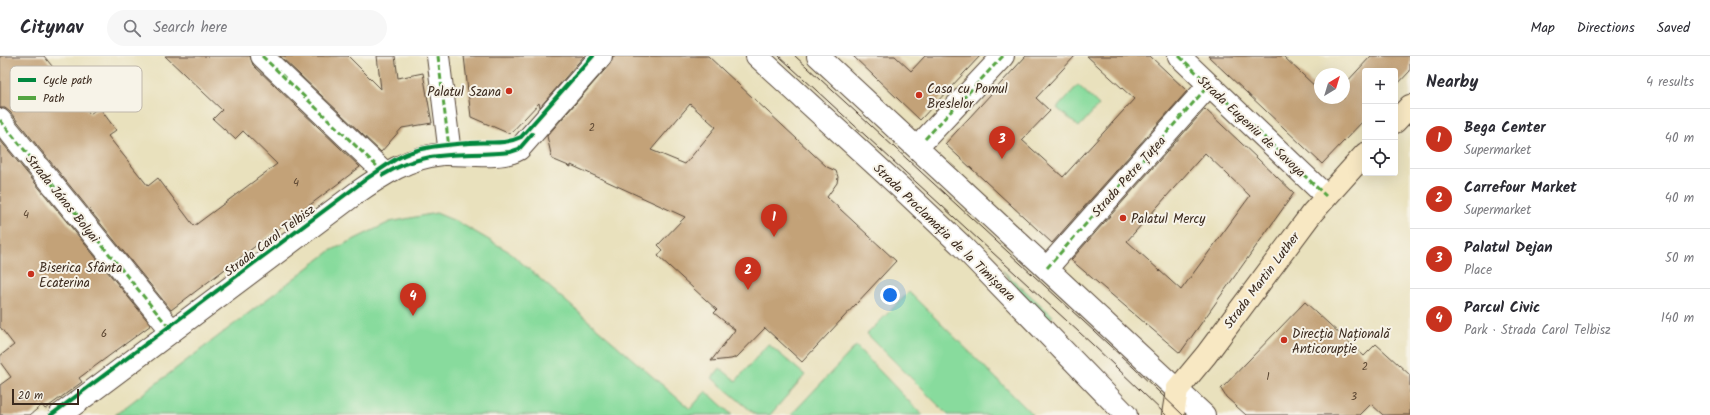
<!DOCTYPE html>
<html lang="en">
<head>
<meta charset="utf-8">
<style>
  :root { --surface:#fff; --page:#f7f7f7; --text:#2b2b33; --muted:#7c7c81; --line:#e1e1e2; --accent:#c8321e }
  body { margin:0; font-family:Kalam,sans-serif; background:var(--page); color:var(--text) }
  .controls { position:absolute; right:12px; top:12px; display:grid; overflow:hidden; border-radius:4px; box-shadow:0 4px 16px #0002 }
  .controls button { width:36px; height:36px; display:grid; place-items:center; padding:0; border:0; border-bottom:1px solid var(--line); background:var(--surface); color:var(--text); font:20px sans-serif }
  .compass { position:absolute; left:1314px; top:12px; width:36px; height:36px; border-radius:50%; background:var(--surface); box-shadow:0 4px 16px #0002; rotate:38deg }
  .scale { position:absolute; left:12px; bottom:10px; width:67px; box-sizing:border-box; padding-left:4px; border:2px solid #3b2a1e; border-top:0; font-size:11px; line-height:14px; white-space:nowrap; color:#3b2a1e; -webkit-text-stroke:3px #f7f3e8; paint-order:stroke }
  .you { position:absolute; left:890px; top:239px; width:14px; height:14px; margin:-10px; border:3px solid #fff; border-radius:50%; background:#1a73e8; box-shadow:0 0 0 6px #1a73e833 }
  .badge { display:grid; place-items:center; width:26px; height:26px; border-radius:50%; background:var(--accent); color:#fff; font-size:13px; font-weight:700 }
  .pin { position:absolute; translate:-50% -33px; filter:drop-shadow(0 1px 2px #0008) }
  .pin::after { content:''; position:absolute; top:21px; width:14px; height:12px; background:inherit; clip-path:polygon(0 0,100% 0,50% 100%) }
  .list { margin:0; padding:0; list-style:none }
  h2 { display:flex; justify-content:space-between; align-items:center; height:52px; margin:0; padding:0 16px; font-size:17px }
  h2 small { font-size:13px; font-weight:400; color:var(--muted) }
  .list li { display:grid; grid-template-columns:26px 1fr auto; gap:12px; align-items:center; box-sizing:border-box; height:60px; padding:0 16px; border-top:1px solid var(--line) }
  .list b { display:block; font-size:15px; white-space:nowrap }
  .list p { margin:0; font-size:13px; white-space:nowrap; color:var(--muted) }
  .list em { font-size:13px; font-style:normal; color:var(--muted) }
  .icon { flex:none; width:22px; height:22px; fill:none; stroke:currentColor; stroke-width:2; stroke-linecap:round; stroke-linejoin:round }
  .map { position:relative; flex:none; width:1410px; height:359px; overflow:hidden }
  header { display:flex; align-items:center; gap:24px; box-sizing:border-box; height:56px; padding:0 20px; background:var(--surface); border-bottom:1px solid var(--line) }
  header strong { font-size:19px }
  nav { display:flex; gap:22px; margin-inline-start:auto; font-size:14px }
  .search { width:280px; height:36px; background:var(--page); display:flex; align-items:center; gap:10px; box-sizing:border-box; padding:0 14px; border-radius:22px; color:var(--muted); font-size:15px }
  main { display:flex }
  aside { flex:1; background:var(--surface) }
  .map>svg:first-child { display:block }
  .green { fill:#88db9d; stroke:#62825e }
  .building { fill:#c3a278; fill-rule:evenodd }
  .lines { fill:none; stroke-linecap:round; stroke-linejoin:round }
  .street-casing { stroke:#554536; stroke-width:24 }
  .secondary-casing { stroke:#554536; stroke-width:24 }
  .street { stroke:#fff; stroke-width:22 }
  .secondary { stroke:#f8e8c3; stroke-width:22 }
  .tram { stroke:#3b2a1e; stroke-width:1 }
  .quiet { stroke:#54a441; stroke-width:3; stroke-dasharray:6 3; stroke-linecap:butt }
  .cycleway-casing { stroke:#f7f3e8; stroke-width:6 }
  .cycleway { stroke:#00873e; stroke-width:4 }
  .poi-dot { fill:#c8321e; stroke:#f7f3e8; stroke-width:1.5 }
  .labels { text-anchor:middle; stroke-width:4; stroke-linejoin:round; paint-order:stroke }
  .number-label { font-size:11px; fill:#5d4834 }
  .poi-label { font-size:13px; fill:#3b2a1e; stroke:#f7f3e8; text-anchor:start }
  .street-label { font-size:13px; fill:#3b2a1e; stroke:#f7f3e8 }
  .key { fill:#f7f3e8; stroke:#bfb7ab; stroke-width:1 }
  .key-label { font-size:11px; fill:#3b2a1e }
</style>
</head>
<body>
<header>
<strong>Citynav</strong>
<div class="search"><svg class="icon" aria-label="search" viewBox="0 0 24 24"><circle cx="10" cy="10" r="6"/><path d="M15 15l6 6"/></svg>Search here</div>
<nav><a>Map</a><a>Directions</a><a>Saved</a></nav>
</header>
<main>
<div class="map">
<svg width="1410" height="359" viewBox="0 0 1410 359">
  <rect width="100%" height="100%" fill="#f7f3e8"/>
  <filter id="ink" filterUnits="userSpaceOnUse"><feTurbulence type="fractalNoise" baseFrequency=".025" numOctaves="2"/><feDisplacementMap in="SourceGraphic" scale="8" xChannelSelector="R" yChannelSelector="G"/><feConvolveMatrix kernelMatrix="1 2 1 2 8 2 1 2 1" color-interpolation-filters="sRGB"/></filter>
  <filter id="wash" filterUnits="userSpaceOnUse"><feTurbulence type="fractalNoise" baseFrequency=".012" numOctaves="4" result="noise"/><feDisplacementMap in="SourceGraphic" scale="16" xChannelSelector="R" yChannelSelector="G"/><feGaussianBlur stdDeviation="0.9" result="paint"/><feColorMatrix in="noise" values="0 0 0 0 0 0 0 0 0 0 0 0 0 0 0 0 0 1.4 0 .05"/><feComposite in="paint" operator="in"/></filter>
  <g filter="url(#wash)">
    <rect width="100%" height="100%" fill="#e9e1bd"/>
    <!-- green -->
    <g class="green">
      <polygon points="1078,29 1099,49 1079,71 1057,52"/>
      <polygon points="436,157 458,166 508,195 690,353 706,335 732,359 115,359 330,195 390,166"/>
      <polygon points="1002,214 1053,260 1048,266 1019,236"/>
      <polygon points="909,236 1033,359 948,359 867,278"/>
      <polygon points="768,288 805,319 770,359 756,359 712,322 720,312 736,325"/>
      <polygon points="856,290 922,359 791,359"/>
    </g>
    <g id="blocks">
      <!-- building -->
      <g class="building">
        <polygon points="0,0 44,0 90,58 99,51 116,74 108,80 148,130 158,122 194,170 277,108 243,75 235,83 213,63 222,54 165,0 250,0 253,9 360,111 171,254 10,56 5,52 0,52"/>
        <polygon points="280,0 348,0 381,33 377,0 395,0 398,22 423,17 432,67 402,72 381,96"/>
        <polygon points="464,0 584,0 540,51 539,47 510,78 471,61"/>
        <path d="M613 0H708L827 111 836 115 838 121 837 127 827 141 896 205 802 306 765 272 737 301 731 303 711 305 735 274 714 257 717 254 658 200 663 194 658 189 685 161 571 109V111L552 103 547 80 610 8ZM690 48 716 71 685 108 651 94Z"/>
        <polygon points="853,0 895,0 911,15 925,0 980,0 920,64"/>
        <polygon points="1026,0 1075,0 1036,42 1050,55 1022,84 1063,121 1134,43 1087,0 1150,0 1187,35 1052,187 945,88"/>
        <polygon points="1208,0 1283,0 1320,35 1320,42 1327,42 1330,44 1331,42 1344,42 1344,29 1371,0 1410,0 1410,15 1395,31 1395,15 1365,15 1365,63 1322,108"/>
        <path d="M1205 53 1294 137 1180 297 1071 204ZM1205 97 1250 140 1181 234 1127 185Z"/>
        <polygon points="0,84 151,269 79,322 82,326 45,353 42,349 30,359 0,359 0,329 11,321 0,306 0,300 14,289 0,271"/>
        <polygon points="1305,246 1364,300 1376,288 1410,319 1410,359 1383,359 1371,348 1360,359 1246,359 1226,341 1221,333"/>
      </g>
    </g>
  </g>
  <g filter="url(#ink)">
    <use href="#blocks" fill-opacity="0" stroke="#554536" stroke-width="1"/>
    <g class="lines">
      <!-- street casing -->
      <g class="street-casing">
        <g id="street">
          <polyline points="262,0 385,117"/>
          <polyline points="438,0 450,98"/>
          <polyline points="757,0 903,134 960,188 1126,359"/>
          <polyline points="818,0 1204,359"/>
          <polyline points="1179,0 1326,140"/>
          <polyline points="0,64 172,275"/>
          <polyline points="925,83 1003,0"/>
          <polyline points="1047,212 1209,29"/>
          <path d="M60 359 355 138C382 119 409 101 443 98 465 97 500 104 519 93L601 0"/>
        </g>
      </g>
      <!-- secondary casing -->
      <g class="secondary-casing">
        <g id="secondary">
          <polyline points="1395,66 1410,50"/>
          <polyline points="1173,359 1177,334 1206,299 1312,157 1365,98"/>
        </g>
      </g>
      <!-- street -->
      <use href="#street" class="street"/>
      <!-- secondary -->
      <use href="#secondary" class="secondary"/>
      <!-- tram -->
      <g class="tram">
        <polyline points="779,0 1092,288 1166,359"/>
        <polyline points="795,0 1133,311 1183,359"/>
      </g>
      <!-- quiet -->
      <g class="quiet">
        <polyline points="262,0 382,115"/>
        <polyline points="438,0 449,92"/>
        <polyline points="1179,0 1326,140"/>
        <polyline points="0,64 171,274"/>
        <polyline points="925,83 1003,0"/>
        <polyline points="1047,212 1209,29"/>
      </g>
      <!-- cycleway casing -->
      <g class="cycleway-casing">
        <g id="cycleway">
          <path d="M383 119C427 92 462 101 510 96L519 93 532 78"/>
          <path d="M51 359 369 121C382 113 394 102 409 97 422 91 454 88 470 87 489 85 502 90 521 81L593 0"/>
        </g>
      </g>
      <!-- cycleway -->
      <use href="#cycleway" class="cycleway"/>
    </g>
  </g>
  <!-- markers -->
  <g class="poi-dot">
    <circle cx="509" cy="35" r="4"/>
    <circle cx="919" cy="39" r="4"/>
    <circle cx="1123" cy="162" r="4"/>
    <circle cx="31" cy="218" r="4"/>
    <circle cx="1284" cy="284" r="4"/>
  </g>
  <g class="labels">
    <!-- number labels -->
    <g class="number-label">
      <text x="592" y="75">2</text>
      <text x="296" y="130">4</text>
      <text x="26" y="162">4</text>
      <text x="104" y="281">6</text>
      <text x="1365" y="314">2</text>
      <text x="1268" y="324">1</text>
      <text x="1354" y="344">3</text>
    </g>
    <!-- poi labels -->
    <g class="poi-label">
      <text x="927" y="37">Casa cu Pomul<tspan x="927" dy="15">Breslelor</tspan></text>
      <text x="501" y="40" text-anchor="end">Palatul Szana</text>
      <text x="1131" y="167">Palatul Mercy</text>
      <text x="39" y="216">Biserica Sfânta<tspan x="39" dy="15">Ecaterina</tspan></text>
      <text x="1292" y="282">Direcția Națională<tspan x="1292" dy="15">Anticorupție</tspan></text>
    </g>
    <!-- street labels -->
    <g class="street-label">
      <text transform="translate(1252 70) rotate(43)" y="5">Strada Eugeniu de Savoya</text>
      <text transform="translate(1128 120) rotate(-48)" y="5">Strada Petre Țuțea</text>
      <text transform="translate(63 142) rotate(51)" y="5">Strada János Bolyai</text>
      <text transform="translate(945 176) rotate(44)" y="5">Strada Proclamația de la Timișoara</text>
      <text transform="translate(269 184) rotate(-37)" y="5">Strada Carol Telbisz</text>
      <text transform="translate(1261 224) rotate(-53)" y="5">Strada Martin Luther</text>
    </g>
  </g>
  <!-- legend -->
  <rect x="10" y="10" width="132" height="46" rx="6" class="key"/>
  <rect x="18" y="22" width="18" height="4" fill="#00873e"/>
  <rect x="18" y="40" width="18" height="4" fill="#54a441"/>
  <g class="key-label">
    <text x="43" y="28">Cycle path</text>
    <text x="43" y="46">Path</text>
  </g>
</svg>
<div class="controls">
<button>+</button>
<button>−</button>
<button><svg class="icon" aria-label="locate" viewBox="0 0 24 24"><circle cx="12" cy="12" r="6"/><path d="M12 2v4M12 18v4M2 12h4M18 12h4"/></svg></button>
</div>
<svg class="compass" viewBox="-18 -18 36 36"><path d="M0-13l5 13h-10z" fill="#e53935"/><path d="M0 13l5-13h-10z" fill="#7c7c81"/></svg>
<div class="scale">20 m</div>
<div class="you"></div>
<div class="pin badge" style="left:774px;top:181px">1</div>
<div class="pin badge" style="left:748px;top:234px">2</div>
<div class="pin badge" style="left:1002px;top:103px">3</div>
<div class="pin badge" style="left:413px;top:260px">4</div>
</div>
<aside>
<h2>Nearby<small>4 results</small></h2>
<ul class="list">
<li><span class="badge">1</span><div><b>Bega Center</b><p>Supermarket</p></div><em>40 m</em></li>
<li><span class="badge">2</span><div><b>Carrefour Market</b><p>Supermarket</p></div><em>40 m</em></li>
<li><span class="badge">3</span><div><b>Palatul Dejan</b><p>Place</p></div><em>50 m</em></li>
<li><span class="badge">4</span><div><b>Parcul Civic</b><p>Park · Strada Carol Telbisz</p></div><em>140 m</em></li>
</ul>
</aside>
</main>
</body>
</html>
